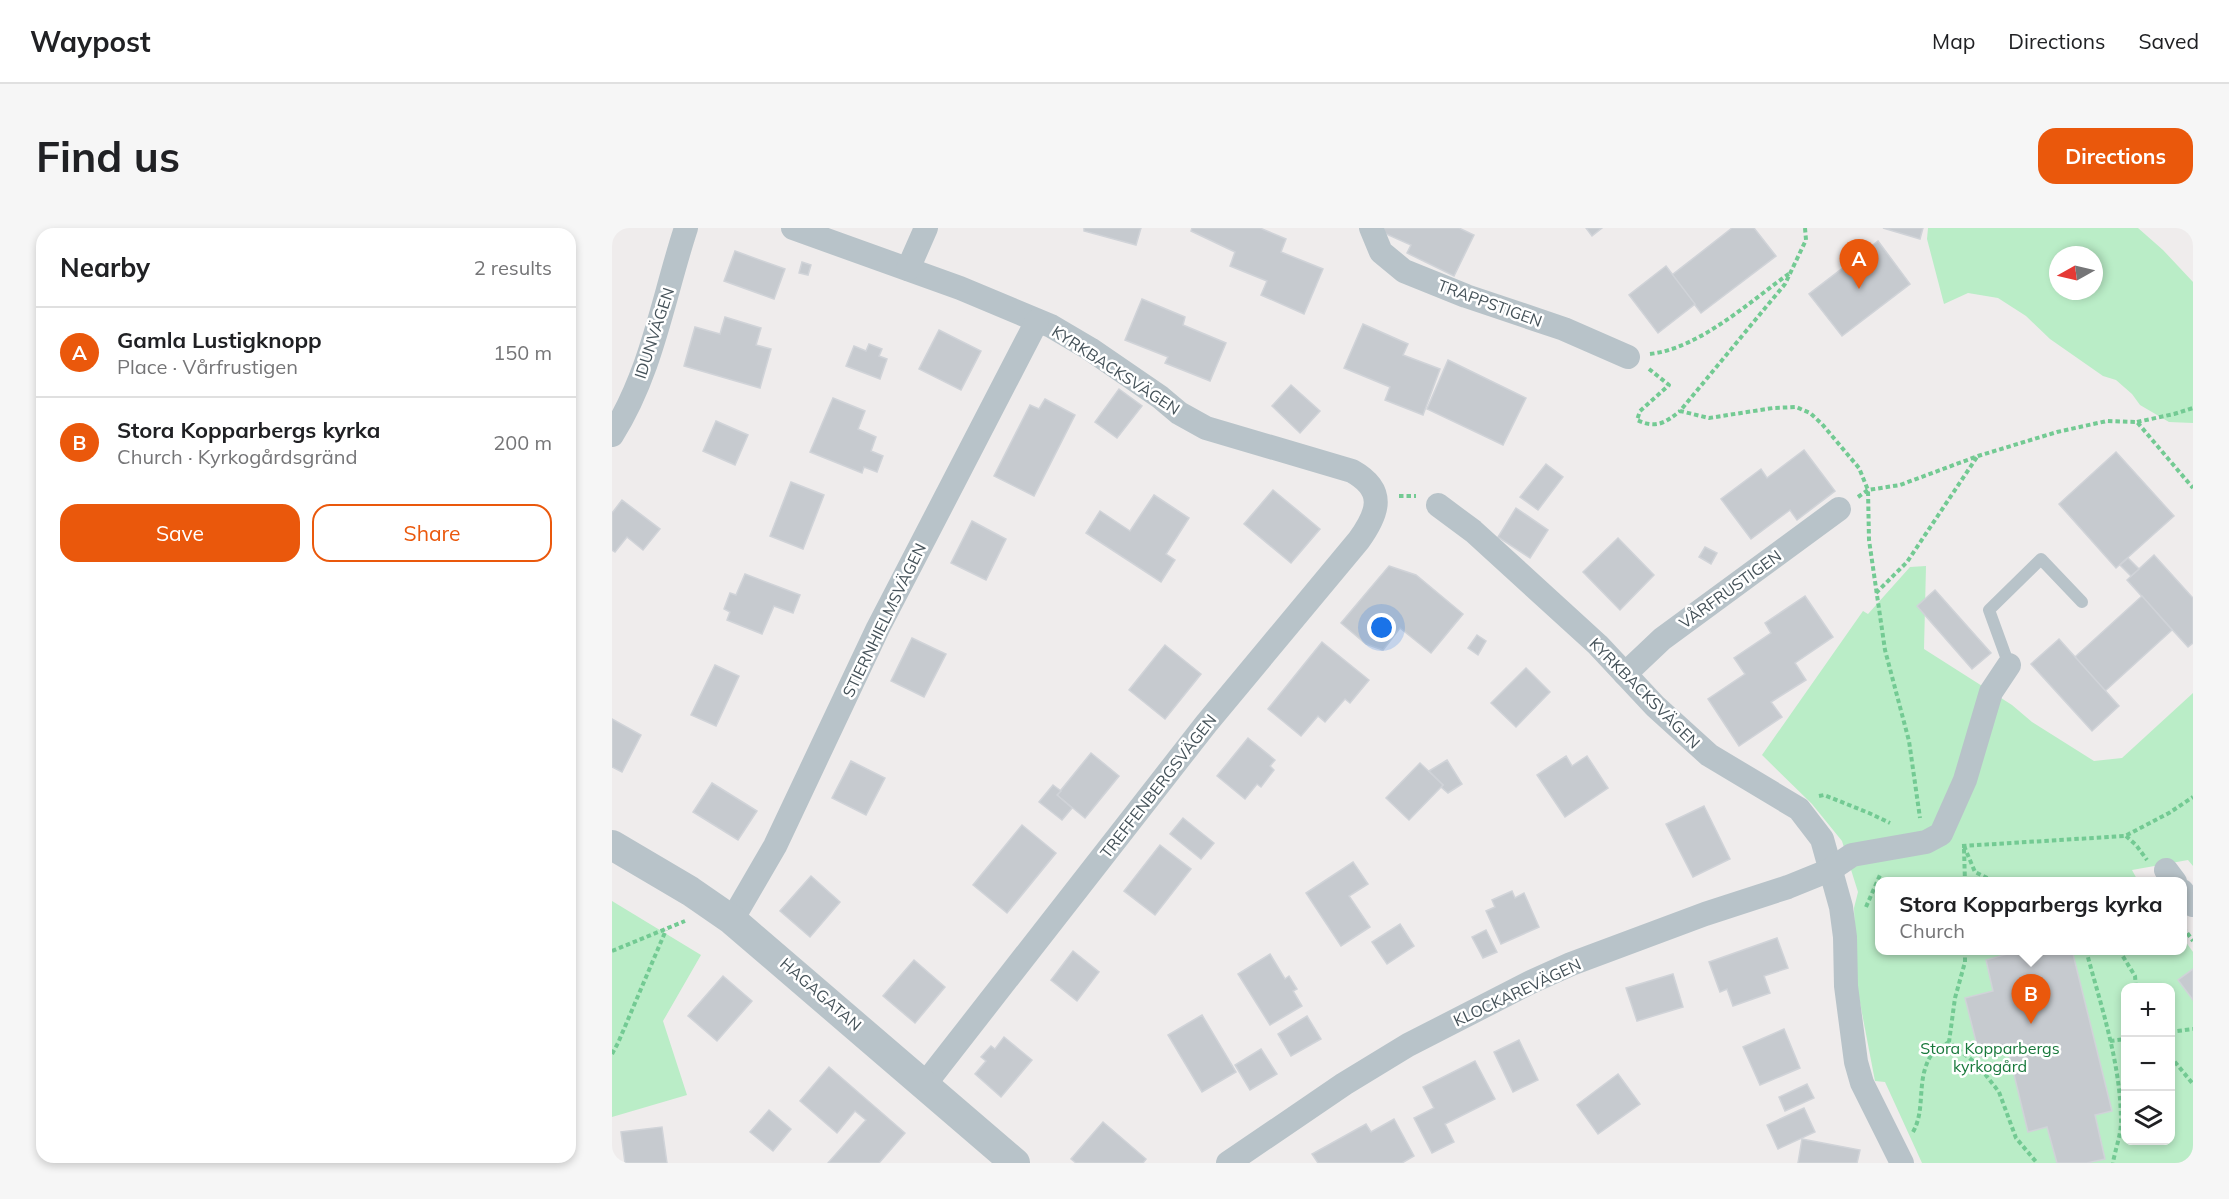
<!DOCTYPE html>
<html lang="en">
<head>
<meta charset="utf-8">
<style>
  :root { --surface:#fff; --page:#f6f6f6; --text:#202124; --muted:#757577; --line:#e0e0e0; --accent:#ea580c }
  body { margin:0; font-family:Mulish,sans-serif; background:var(--page); color:var(--text) }
  .controls { position:absolute; right:18px; bottom:18px; display:grid; overflow:hidden; border-radius:12px; box-shadow:0 3px 9px #0003 }
  .controls button { width:54px; height:54px; display:grid; place-items:center; padding:0; border:0; border-bottom:2px solid var(--line); background:var(--surface); color:var(--text); font:30px sans-serif }
  .compass { position:absolute; left:1437px; top:18px; width:54px; height:54px; border-radius:50%; background:var(--surface); box-shadow:0 3px 9px #0003; rotate:262deg }
  .you { position:absolute; left:770px; top:400px; width:21px; height:21px; margin:-15px; border:4px solid #fff; border-radius:50%; background:#1a73e8; box-shadow:0 0 0 9px #1a73e833 }
  .badge { display:grid; place-items:center; width:39px; height:39px; border-radius:50%; background:var(--accent); color:#fff; font-size:20px; font-weight:700 }
  .pin { position:absolute; translate:-50% -50px; filter:drop-shadow(0 2px 3px #0008) }
  .pin::after { content:''; position:absolute; top:32px; width:21px; height:18px; background:inherit; clip-path:polygon(0 0,100% 0,50% 100%) }
  .popup { position:absolute; left:1263px; top:649px; width:312px; height:78px; box-sizing:border-box; display:grid; place-content:center; border-radius:12px; background:var(--surface); filter:drop-shadow(0 2px 4px #0005); font-size:20px; white-space:nowrap; color:var(--muted) }
  .popup b { font-size:22px; color:var(--text) }
  .popup::after { content:''; position:absolute; left:50%; top:100%; margin-left:-12px; border:12px solid transparent; border-top-color:var(--surface) }
  .list { margin:0; padding:0; list-style:none }
  h2 { display:flex; justify-content:space-between; align-items:center; height:78px; margin:0; padding:0 24px; font-size:26px }
  h2 small { font-size:20px; font-weight:400; color:var(--muted) }
  .list li { display:grid; grid-template-columns:39px 1fr auto; gap:18px; align-items:center; box-sizing:border-box; height:90px; padding:0 24px; border-top:2px solid var(--line) }
  .list b { display:block; font-size:22px; white-space:nowrap }
  .list p { margin:0; font-size:20px; white-space:nowrap; color:var(--muted) }
  .list em { font-size:20px; font-style:normal; color:var(--muted) }
  .actions { display:flex; gap:12px; padding:18px 24px }
  .actions a { flex:1; padding:14px 0; border:2px solid var(--accent); border-radius:18px; text-align:center; font-size:21px; color:var(--accent) }
  .actions .main { background:var(--accent); color:#fff }
  .icon { flex:none; width:33px; height:33px; fill:none; stroke:currentColor; stroke-width:2; stroke-linecap:round; stroke-linejoin:round }
  .map { position:relative; flex:none; width:1581px; height:935px; overflow:hidden; border-radius:18px }
  header { display:flex; align-items:center; gap:36px; box-sizing:border-box; height:84px; padding:0 30px; background:var(--surface); border-bottom:2px solid var(--line) }
  header strong { font-size:28px }
  nav { display:flex; gap:33px; margin-inline-start:auto; font-size:21px }
  .intro { display:flex; align-items:center; justify-content:space-between; box-sizing:border-box; height:144px; padding:0 36px }
  h1 { margin:0; font-size:42px }
  .button { padding:15px 27px; border-radius:18px; background:var(--accent); color:#fff; font-size:21px; font-weight:700 }
  main { display:flex; gap:36px; padding:0 36px }
  aside { flex:1; background:var(--surface); border-radius:18px; box-shadow:0 3px 9px #0003 }
  .map>svg:first-child { display:block }
  .green { fill:#baedc7; fill-rule:evenodd }
  .building { fill:#c6cacf; stroke:#d0d3d8; stroke-width:1.5 }
  .lines { fill:none; stroke-linecap:round; stroke-linejoin:round }
  .path { stroke:#73ca93; stroke-width:4; stroke-dasharray:4.5 3; stroke-linecap:butt }
  .service { stroke:#b8c3c9; stroke-width:12 }
  .minor { stroke:#b8c3c9; stroke-width:24 }
  .tertiary { stroke:#b8c3c9; stroke-width:30 }
  .labels { text-anchor:middle; stroke-width:5; stroke-linejoin:round; paint-order:stroke }
  .street-label { font-size:16px; fill:#455259; stroke:#fff }
  .park-label { font-size:16px; fill:#18783b; stroke:#fff }
</style>
</head>
<body>
<header>
<strong>Waypost</strong>
<nav><a>Map</a><a>Directions</a><a>Saved</a></nav>
</header>
<div class="intro"><h1>Find us</h1><a class="button">Directions</a></div>
<main>
<aside>
<h2>Nearby<small>2 results</small></h2>
<ul class="list">
<li><span class="badge">A</span><div><b>Gamla Lustigknopp</b><p>Place · Vårfrustigen</p></div><em>150 m</em></li>
<li><span class="badge">B</span><div><b>Stora Kopparbergs kyrka</b><p>Church · Kyrkogårdsgränd</p></div><em>200 m</em></li>
</ul>
<div class="actions"><a class="main">Save</a><a>Share</a></div>
</aside>
<div class="map">
<svg width="1581" height="935" viewBox="0 0 1581 935">
  <rect width="100%" height="100%" fill="#efecec"/>
  <!-- green -->
  <g class="green">
    <path d="M1316 0H1526L1551 22 1581 54V195L1557 194 1528 177 1520 166 1504 152 1491 148 1438 111 1414 88 1386 70 1356 65 1332 76 1315 11ZM1446 27H1482V63H1446Z"/>
    <path d="M1314 338 1312 421 1400 477 1420 494 1482 533 1510 530 1581 465V638L1576 632 1520 642 1526 653 1268 654V722H1570L1571 710 1581 724V935H1310L1273 854 1263 853 1245 759 1242 680 1246 664 1230 613 1200 576 1150 527 1251 383 1256 386 1298 339ZM1514 760H1558V912H1514Z"/>
    <polygon points="0,673 89,727 51,793 75,867 0,889"/>
  </g>
  <!-- building -->
  <g class="building">
    <polygon points="472,0 529,0 524,17 472,3"/>
    <polygon points="580,0 648,0 674,11 669,24 711,41 692,86 649,67 655,53 618,38 623,24 579,3"/>
    <polygon points="761,0 847,0 862,7 842,48 795,25 799,17"/>
    <polygon points="974,0 990,0 980,8"/>
    <polygon points="1120,0 1142,0 1164,28 1089,85 1060,47"/>
    <polygon points="1271,0 1311,0 1308,11"/>
    <polygon points="1266,13 1298,56 1230,108 1197,66"/>
    <polygon points="123,23 173,41 162,71 112,53"/>
    <polygon points="190,34 199,37 196,47 187,45"/>
    <polygon points="1054,38 1083,76 1046,105 1017,67"/>
    <polygon points="530,71 573,89 571,97 614,115 598,153 553,135 556,129 513,112"/>
    <polygon points="113,89 149,100 144,117 159,121 148,160 72,138 83,99 108,106"/>
    <polygon points="751,96 796,116 791,127 828,141 811,187 773,172 778,159 732,140"/>
    <polygon points="327,102 369,123 349,162 307,141"/>
    <polygon points="257,116 270,121 267,128 275,131 268,151 234,138 242,118 254,123"/>
    <polygon points="836,132 914,170 891,217 815,181"/>
    <polygon points="679,157 708,183 688,205 660,178"/>
    <polygon points="507,161 530,178 505,210 483,194"/>
    <polygon points="221,170 253,183 246,201 264,209 259,223 271,228 265,244 252,239 250,245 198,224"/>
    <polygon points="433,171 463,187 422,268 382,248 418,177 427,181"/>
    <polygon points="104,193 136,207 123,237 91,223"/>
    <polygon points="1192,222 1223,263 1185,292 1178,282 1139,311 1109,271 1149,241 1155,250"/>
    <polygon points="1504,224 1562,288 1504,340 1447,276"/>
    <polygon points="934,236 951,249 926,282 908,269"/>
    <polygon points="179,254 212,267 191,321 158,308"/>
    <polygon points="661,262 708,301 679,335 632,296"/>
    <polygon points="542,267 577,290 554,326 563,332 549,354 474,305 488,283 518,303"/>
    <polygon points="10,272 48,301 31,322 15,309 3,324 0,322 0,285"/>
    <polygon points="904,280 936,302 918,330 886,309"/>
    <polygon points="360,293 394,311 374,352 339,335"/>
    <polygon points="1006,310 1042,347 1008,382 971,344"/>
    <polygon points="1093,319 1105,325 1099,336 1087,329"/>
    <polygon points="1542,327 1581,370 1581,415 1576,419 1515,352"/>
    <polygon points="1516,330 1527,341 1519,348 1508,337"/>
    <polygon points="777,338 804,347 851,386 819,425 788,400 771,422 754,416 729,395"/>
    <polygon points="133,346 188,367 181,385 162,378 150,406 115,392 118,384 112,381 118,365 124,367"/>
    <polygon points="1323,362 1379,425 1360,441 1305,378"/>
    <polygon points="1193,368 1221,409 1183,435 1194,452 1159,474 1170,489 1127,518 1096,471 1133,446 1122,430 1159,405 1153,395"/>
    <polygon points="1530,368 1560,402 1493,463 1463,429"/>
    <polygon points="865,407 874,413 866,427 856,420"/>
    <polygon points="300,410 334,426 312,469 279,453"/>
    <polygon points="1447,411 1507,478 1480,503 1419,436"/>
    <polygon points="710,414 757,452 738,475 733,471 713,494 706,488 689,508 656,481"/>
    <polygon points="553,417 589,446 553,491 517,462"/>
    <polygon points="103,437 127,448 104,498 79,487"/>
    <polygon points="914,440 938,464 904,499 879,475"/>
    <polygon points="0,491 29,507 10,544 0,539"/>
    <polygon points="636,510 663,532 658,538 662,542 649,559 645,556 633,571 605,548"/>
    <polygon points="479,525 507,548 473,590 445,567"/>
    <polygon points="954,528 960,538 975,528 996,560 953,589 925,547"/>
    <polygon points="835,532 850,556 836,565 829,559 831,557 817,543"/>
    <polygon points="239,533 273,550 254,587 220,570"/>
    <polygon points="808,535 831,557 797,592 774,570"/>
    <polygon points="100,555 145,583 126,612 81,584"/>
    <polygon points="441,557 449,563 445,567 460,580 450,592 427,574"/>
    <polygon points="1092,578 1118,631 1081,649 1054,596"/>
    <polygon points="571,590 602,615 589,631 558,606"/>
    <polygon points="410,597 444,625 395,685 361,657"/>
    <polygon points="548,617 579,641 543,687 512,663"/>
    <polygon points="741,634 756,656 737,668 758,699 729,718 694,665"/>
    <polygon points="199,648 228,674 198,709 168,683"/>
    <polygon points="900,663 903,670 912,665 927,699 889,716 874,683 883,679 880,672"/>
    <polygon points="788,696 802,718 775,736 760,714"/>
    <polygon points="874,702 885,724 871,730 860,709"/>
    <polygon points="1165,710 1176,740 1152,748 1158,765 1121,778 1115,761 1108,764 1097,734"/>
    <polygon points="1398,722 1460,722 1500,883 1483,887 1493,931 1475,935 1445,935 1435,899 1416,904 1396,822 1368,829 1353,770 1381,763 1374,732 1399,725"/>
    <polygon points="461,723 487,744 465,773 439,752"/>
    <polygon points="658,726 673,751 677,748 685,761 681,763 690,778 658,797 626,746"/>
    <polygon points="302,732 333,759 303,795 271,768"/>
    <polygon points="1581,741 1581,772 1566,752"/>
    <polygon points="1061,746 1071,779 1025,793 1014,760"/>
    <polygon points="111,748 140,773 105,813 76,788"/>
    <polygon points="590,787 624,844 590,864 556,807"/>
    <polygon points="695,788 709,811 679,828 666,806"/>
    <polygon points="1172,801 1188,840 1148,857 1131,819"/>
    <polygon points="392,809 420,832 389,869 363,846 374,833 369,829 379,818 383,821"/>
    <polygon points="907,812 926,852 901,864 882,824"/>
    <polygon points="649,821 665,846 638,862 623,837"/>
    <polygon points="863,833 883,871 833,896 842,914 820,925 802,890 822,880 811,859"/>
    <polygon points="217,839 293,905 267,935 216,935 254,892 243,883 225,905 188,873"/>
    <polygon points="1006,846 1028,876 986,906 965,877"/>
    <polygon points="1195,856 1202,870 1173,883 1167,869"/>
    <polygon points="1192,880 1203,904 1166,921 1155,897"/>
    <polygon points="157,882 179,901 161,923 138,904"/>
    <polygon points="782,891 802,928 790,935 706,935 700,926 754,896 759,904"/>
    <polygon points="491,894 534,931 531,935 464,935 459,931"/>
    <polygon points="50,899 55,935 13,935 9,904"/>
    <polygon points="1190,911 1248,922 1245,935 1186,935"/>
  </g>
  <g class="lines">
    <!-- path -->
    <g class="path">
      <polyline points="1193,0 1194,12 1173,56 1068,183 1097,190 1161,180 1184,179 1198,185 1210,196 1247,240 1256,262 1257,312 1273,422 1297,513 1308,590"/>
      <path d="M1038 126C1088 120 1137 74 1178 45"/>
      <path d="M1037 141 1057 157 1028 183 1025 192C1044 201 1053 195 1068 183"/>
      <polyline points="1525,194 1562,186 1581,180"/>
      <polyline points="787,268 804,268"/>
      <polyline points="1246,269 1256,262 1288,257 1366,228 1445,204 1495,193 1525,194 1581,260"/>
      <polyline points="1264,365 1295,334 1365,229"/>
      <polyline points="1207,568 1212,567 1257,585 1278,595"/>
      <polyline points="1514,608 1524,617 1535,632"/>
      <polyline points="1350,618 1513,608 1557,585 1581,569"/>
      <polyline points="1352,618 1363,644 1383,654"/>
      <polyline points="1352,621 1353,654"/>
      <polyline points="1254,679 1268,647"/>
      <polyline points="1571,699 1581,713"/>
      <polyline points="1353,722 1353,734 1343,770 1337,814 1366,837 1387,864 1404,910 1425,935"/>
      <path d="M1474 722C1489 778 1509 836 1509 894 1509 907 1503 922 1501 935"/>
      <polyline points="1507,722 1523,748 1524,760"/>
      <polyline points="0,723 73,693"/>
      <polyline points="1558,804 1581,801"/>
      <polyline points="1498,813 1514,811"/>
      <polyline points="0,826 6,815 54,702"/>
      <polyline points="1558,828 1581,856"/>
      <path d="M1301 904C1314 881 1304 854 1318 829 1322 823 1331 818 1337 814"/>
    </g>
    <!-- service -->
    <polyline class="service" points="1397,437 1377,382 1429,331 1470,374"/>
    <!-- minor -->
    <g class="minor">
      <path d="M181 0 348 60 439 98 478 121 548 169 567 185 594 200 740 243C774 262 767 284 747 312L594 496 313 856"/>
      <polyline points="759,0 769,24 792,43 854,68 952,101 1016,129"/>
      <polyline points="296,41 314,0"/>
      <path d="M0 207C40 144 51 70 74 0"/>
      <polyline points="826,277 861,303 986,417 1043,478 1097,527 1187,581 1210,611 1229,679 1233,709 1234,758 1244,834 1250,855 1290,935"/>
      <polyline points="1013,446 1050,411 1227,281"/>
      <polyline points="1554,642 1563,654"/>
      <polyline points="1570,663 1581,677"/>
      <polyline points="120,692 163,618 266,400 425,93"/>
      <polyline points="616,935 732,856 796,817 919,754 959,736 1093,686 1176,659 1218,642 1240,627 1314,614 1329,606 1353,552 1379,464 1397,437"/>
    </g>
    <!-- tertiary -->
    <polyline class="tertiary" points="0,617 78,663 120,692 403,935"/>
  </g>
  <g class="labels">
    <!-- street labels -->
    <g class="street-label">
      <text transform="translate(878 75) rotate(20)" y="6">TRAPPSTIGEN</text>
      <text transform="translate(42 105) rotate(-72)" y="6">IDUNVÄGEN</text>
      <text transform="translate(504 142) rotate(33)" y="6">KYRKBACKSVÄGEN</text>
      <text transform="translate(1118 361) rotate(-36)" y="6">VÅRFRUSTIGEN</text>
      <text transform="translate(272 392) rotate(-64)" y="6">STIERNHIELMSVÄGEN</text>
      <text transform="translate(1033 465) rotate(45)" y="6">KYRKBACKSVÄGEN</text>
      <text transform="translate(546 558) rotate(-52)" y="6">TREFFENBERGSVÄGEN</text>
      <text transform="translate(905 764) rotate(-25)" y="6">KLOCKAREVÄGEN</text>
      <text transform="translate(209 766) rotate(41)" y="6">HAGAGATAN</text>
    </g>
    <!-- park labels -->
    <g class="park-label">
      <text x="1378" y="826">Stora Kopparbergs<tspan x="1378" dy="18">kyrkogård</tspan></text>
    </g>
  </g>
</svg>
<div class="controls">
<button>+</button>
<button>−</button>
<button><svg class="icon" aria-label="layers" viewBox="0 0 24 24"><path d="M12 4l9 5-9 5-9-5zM3 14l9 5 9-5"/></svg></button>
</div>
<svg class="compass" viewBox="-18 -18 36 36"><path d="M0-13l5 13h-10z" fill="#e53935"/><path d="M0 13l5-13h-10z" fill="#757577"/></svg>
<div class="you"></div>
<div class="pin badge" style="left:1247px;top:61px">A</div>
<div class="pin badge" style="left:1419px;top:796px">B</div>
<div class="popup"><b>Stora Kopparbergs kyrka</b>Church</div>
</div>
</main>
</body>
</html>
